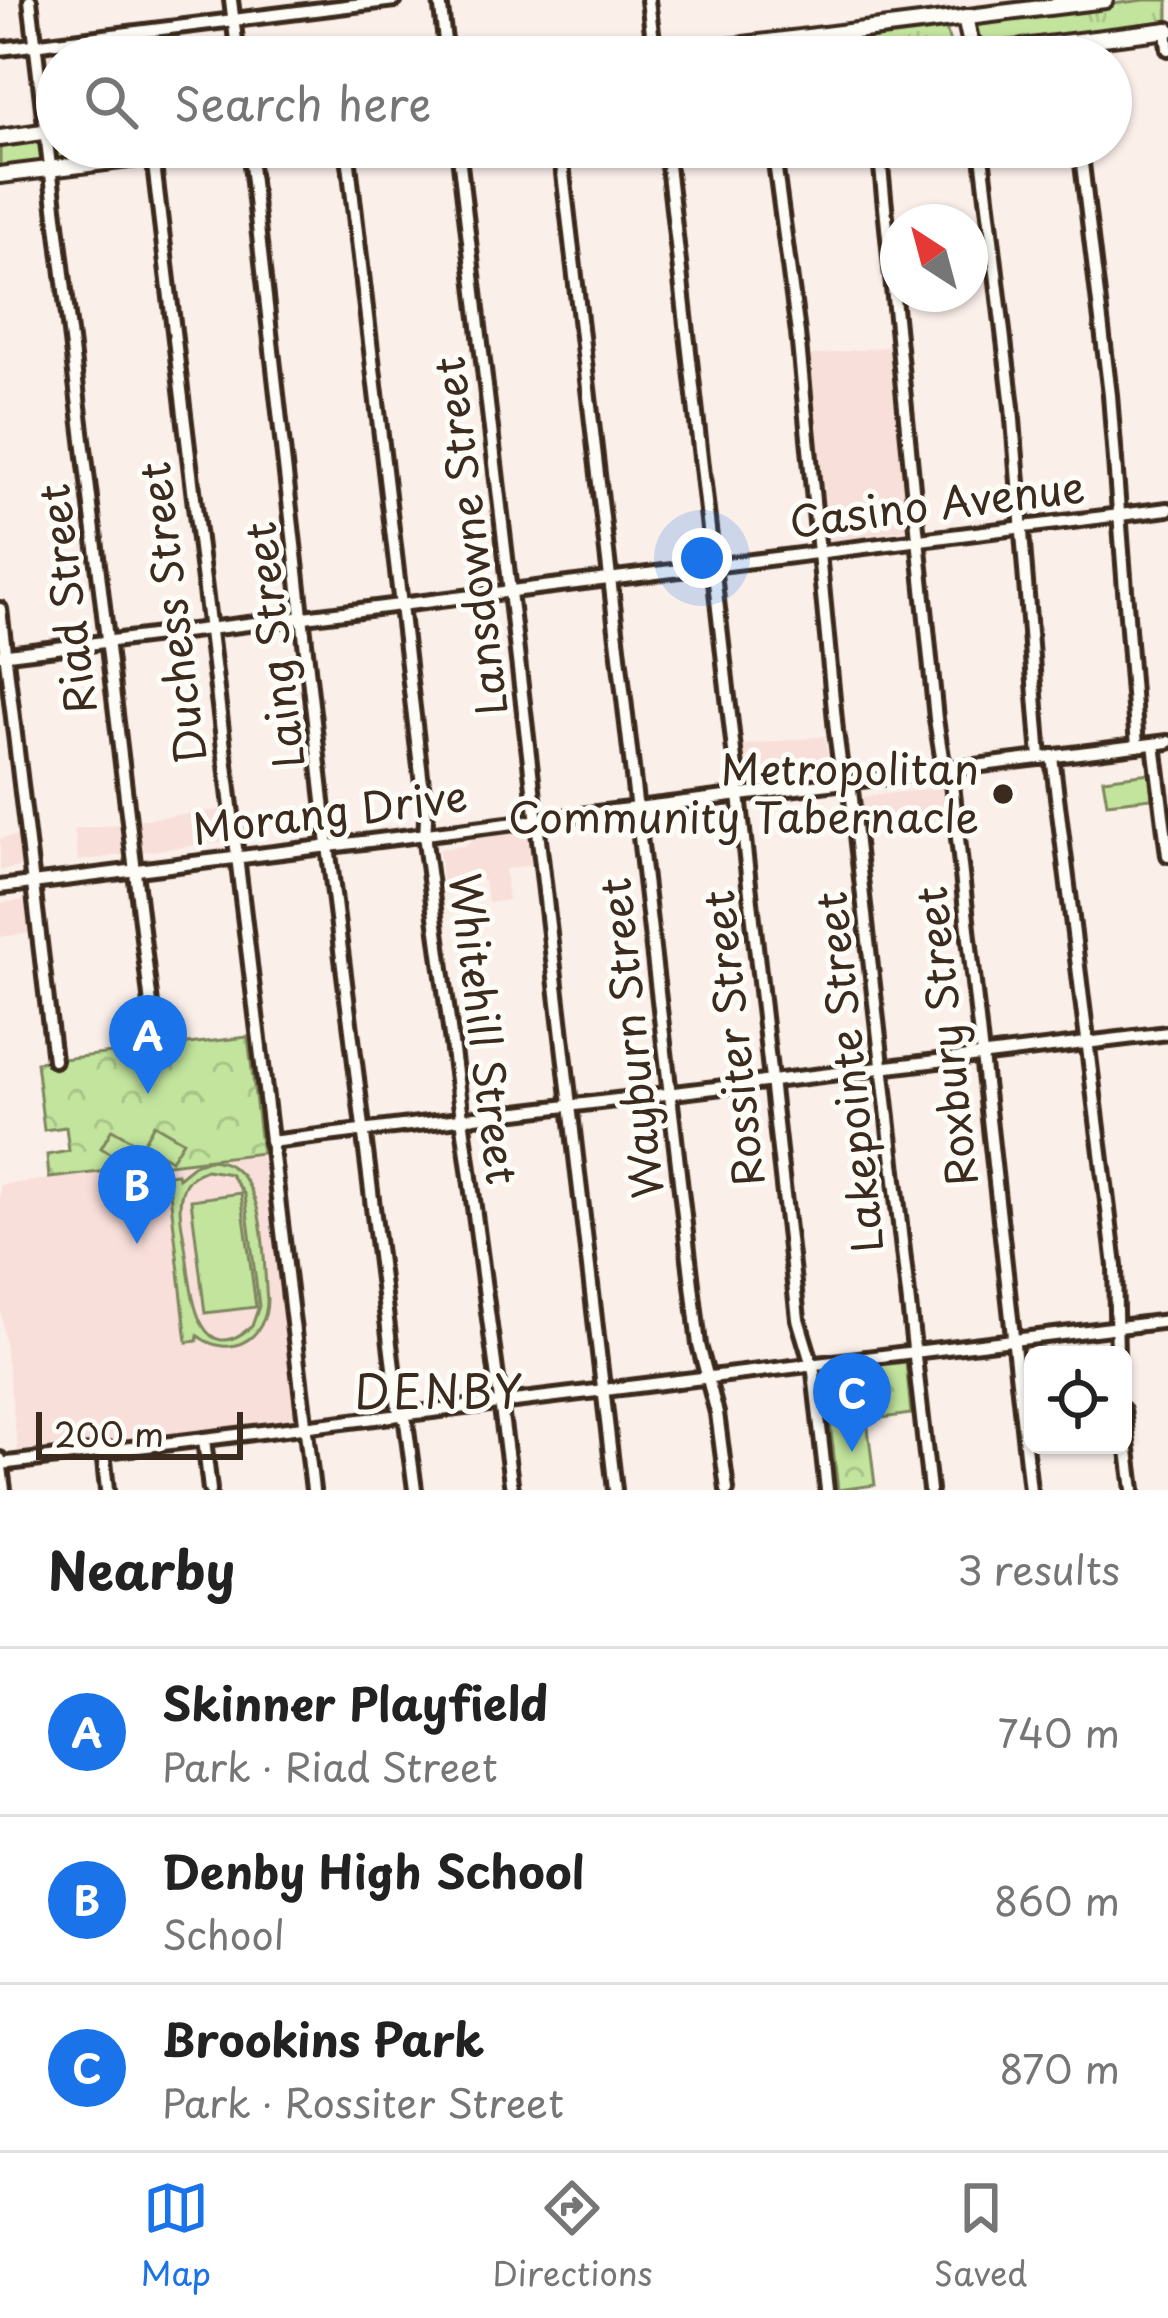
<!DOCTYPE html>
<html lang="en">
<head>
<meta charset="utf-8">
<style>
  :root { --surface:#fff; --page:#f6f6f6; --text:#222; --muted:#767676; --line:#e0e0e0; --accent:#1a73e8 }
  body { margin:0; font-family:"Playpen Sans",sans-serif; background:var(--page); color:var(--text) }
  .controls { position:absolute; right:36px; bottom:36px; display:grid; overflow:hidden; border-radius:18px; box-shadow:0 3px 9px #0004 }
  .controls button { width:108px; height:108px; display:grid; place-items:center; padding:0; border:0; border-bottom:3px solid var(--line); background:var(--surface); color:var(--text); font:60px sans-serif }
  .compass { position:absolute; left:880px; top:204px; width:108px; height:108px; border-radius:50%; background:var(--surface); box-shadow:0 3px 9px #0004; rotate:324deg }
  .scale { position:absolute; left:36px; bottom:30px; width:207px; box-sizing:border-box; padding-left:12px; border:6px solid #3b2a1e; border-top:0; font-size:33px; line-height:42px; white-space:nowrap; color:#3b2a1e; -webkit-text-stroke:9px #fdfcf7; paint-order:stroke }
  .you { position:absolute; left:702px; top:558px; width:42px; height:42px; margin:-30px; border:9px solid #fff; border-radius:50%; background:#1a73e8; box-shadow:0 0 0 18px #1a73e833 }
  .badge { display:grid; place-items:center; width:78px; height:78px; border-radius:50%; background:var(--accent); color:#fff; font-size:39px; font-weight:700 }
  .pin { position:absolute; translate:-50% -99px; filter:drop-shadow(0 3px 6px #0008) }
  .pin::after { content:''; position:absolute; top:63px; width:42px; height:36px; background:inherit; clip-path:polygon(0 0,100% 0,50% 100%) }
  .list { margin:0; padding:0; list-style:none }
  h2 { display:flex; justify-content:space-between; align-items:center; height:156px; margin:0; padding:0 48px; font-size:51px }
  h2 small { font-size:39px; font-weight:400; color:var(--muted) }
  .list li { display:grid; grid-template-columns:78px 1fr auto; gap:36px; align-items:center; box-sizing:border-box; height:168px; padding:0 48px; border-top:3px solid var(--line) }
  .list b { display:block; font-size:45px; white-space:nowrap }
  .list p { margin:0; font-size:39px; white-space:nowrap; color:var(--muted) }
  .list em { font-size:39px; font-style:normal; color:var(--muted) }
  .icon { flex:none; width:66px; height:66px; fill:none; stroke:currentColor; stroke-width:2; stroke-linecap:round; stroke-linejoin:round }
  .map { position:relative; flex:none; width:1168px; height:1490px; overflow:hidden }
  .search { position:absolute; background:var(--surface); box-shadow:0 3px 9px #0004; left:36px; right:36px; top:36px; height:132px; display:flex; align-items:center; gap:30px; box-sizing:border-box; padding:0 42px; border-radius:66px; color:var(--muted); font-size:45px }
  .sheet { height:660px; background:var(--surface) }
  nav { display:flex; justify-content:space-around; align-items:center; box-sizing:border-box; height:168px; border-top:3px solid var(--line); background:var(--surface); font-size:33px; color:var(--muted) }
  nav a { display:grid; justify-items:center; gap:6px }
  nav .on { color:var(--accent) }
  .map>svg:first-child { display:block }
  .built { fill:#f9dfda }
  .grass { fill:url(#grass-tufts); stroke:#7e875e; stroke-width:3 }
  .forest { fill:url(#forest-crowns); stroke:#7e875e; stroke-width:3 }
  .pitch { fill:#c2e49d; stroke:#7e875e; stroke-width:3; fill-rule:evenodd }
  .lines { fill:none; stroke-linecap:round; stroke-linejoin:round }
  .minor-casing { stroke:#3b2a1e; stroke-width:20 }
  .major-casing { stroke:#3b2a1e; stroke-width:22 }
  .minor { stroke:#fdfcf7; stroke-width:10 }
  .major { stroke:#fdfcf7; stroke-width:14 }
  .poi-dot { fill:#3b2a1e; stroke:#fdfcf7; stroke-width:4.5 }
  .labels { text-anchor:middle; stroke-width:10; stroke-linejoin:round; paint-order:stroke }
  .street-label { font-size:42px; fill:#3b2a1e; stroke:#fdfcf7 }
  .poi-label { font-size:42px; fill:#3b2a1e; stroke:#fdfcf7; text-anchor:end }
  .neighbourhood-label { font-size:45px; letter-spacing:3px; fill:#3b2a1e; stroke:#fdfcf7 }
</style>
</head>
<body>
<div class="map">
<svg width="1168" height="1490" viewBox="0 0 1168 1490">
  <defs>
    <pattern id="grass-tufts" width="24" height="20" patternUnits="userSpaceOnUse" patternTransform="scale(3)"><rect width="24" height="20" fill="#c2e49d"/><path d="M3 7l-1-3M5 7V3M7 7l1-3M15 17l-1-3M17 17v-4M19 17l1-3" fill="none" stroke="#a8c487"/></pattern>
    <pattern id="forest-crowns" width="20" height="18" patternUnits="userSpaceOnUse" patternTransform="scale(3)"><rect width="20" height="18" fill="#c2e49d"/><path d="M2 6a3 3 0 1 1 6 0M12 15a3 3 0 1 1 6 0" fill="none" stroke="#a8c487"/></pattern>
  </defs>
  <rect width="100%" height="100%" fill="#fbefea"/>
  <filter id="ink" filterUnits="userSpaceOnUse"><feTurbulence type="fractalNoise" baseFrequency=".00833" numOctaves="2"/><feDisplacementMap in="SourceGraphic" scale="24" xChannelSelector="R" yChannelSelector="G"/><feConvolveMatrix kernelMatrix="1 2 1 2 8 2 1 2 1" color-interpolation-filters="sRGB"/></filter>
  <g filter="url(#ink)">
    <!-- built -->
    <g class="built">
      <polygon points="892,346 911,529 827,542 807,356"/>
      <polygon points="825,736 829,767 747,776 744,745"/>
      <polygon points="942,787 945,818 865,828 861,797"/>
      <polygon points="220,810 224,842 141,852 137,820"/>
      <polygon points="119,824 122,855 78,861 74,829"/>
      <polygon points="530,832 534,865 505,869 508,900 488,903 484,880 443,887 439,849 463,846 478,838"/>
      <polygon points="17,836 21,867 0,870 0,838"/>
      <polygon points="25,900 29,933 0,937 0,903"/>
      <polygon points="262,1153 295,1418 18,1451 0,1303 0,1185"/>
    </g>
    <!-- grass -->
    <g class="grass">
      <polygon points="1144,0 1168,0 1168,25 994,46 980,46 975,25 990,19"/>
      <polygon points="945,25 951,47 944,53 911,57 682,57"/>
      <polygon points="57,135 57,147 193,147 60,164 55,157 52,140"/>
      <polygon points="39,137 44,163 0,170 0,142"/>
      <polygon points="1150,773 1152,798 1107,803 1103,779"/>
    </g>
    <!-- forest -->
    <g class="forest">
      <polygon points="248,1037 262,1153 49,1178 47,1155 69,1151 66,1127 44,1130 36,1062"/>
      <polygon points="906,1362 911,1414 867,1420 875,1485 838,1490 824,1372"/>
    </g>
    <!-- pitch -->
    <g class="pitch">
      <polygon points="154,1124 183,1141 171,1160 143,1143"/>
      <polygon points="112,1129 141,1146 129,1165 101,1148"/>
      <path d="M208 1160C269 1161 262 1255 267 1300 267 1339 230 1360 198 1336L197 1341 187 1342 168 1175 177 1174 178 1178 194 1165ZM206 1170 230 1174 245 1195 259 1306 252 1326C196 1374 191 1286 186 1253 184 1233 175 1205 184 1187 189 1177 196 1174 206 1170Z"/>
      <polygon points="241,1193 256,1307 205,1313 191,1200"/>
    </g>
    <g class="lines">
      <!-- minor casing -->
      <g class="minor-casing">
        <g id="minor">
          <polyline points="30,0 156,1046"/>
          <polyline points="231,0 238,57"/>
          <polyline points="440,0 447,57"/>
          <polyline points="648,0 655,57"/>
          <polyline points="1166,30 1168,49"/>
          <polyline points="0,49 395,0"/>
          <polyline points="249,147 329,854 398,1408 406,1422 415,1490"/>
          <polyline points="347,147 426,818 425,842 512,1490"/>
          <polyline points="458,147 615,1490"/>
          <polyline points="560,147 699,1345 717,1413 727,1490"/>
          <polyline points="666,147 798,1319 814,1372 827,1490"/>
          <polyline points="773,147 798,333 836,731 841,769 851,790 930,1490"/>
          <polyline points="879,147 936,719 942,757 952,784 1030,1490"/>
          <polyline points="981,147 1012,407 1040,758"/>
          <polyline points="1080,147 1110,395 1137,746"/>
          <polyline points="153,156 313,1490"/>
          <polyline points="0,609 54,1060"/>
          <polyline points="0,655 1168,509"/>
          <polyline points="1154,744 1168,855"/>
          <polyline points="1052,756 1115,1266 1117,1355"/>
          <polyline points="0,887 1168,742"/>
          <polyline points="270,1142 1168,1033"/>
          <polyline points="1123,1410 1133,1490"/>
          <polyline points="204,1439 210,1490"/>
          <polyline points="103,1451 107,1490"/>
          <polyline points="0,1459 4,1490"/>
          <polyline points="0,1464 1168,1321"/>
        </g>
      </g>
      <!-- major casing -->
      <g class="major-casing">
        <g id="major">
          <polyline points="965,17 970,40 982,53"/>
          <polyline points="647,57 1105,0"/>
          <polyline points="948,57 1168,30"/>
          <polyline points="0,138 57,130"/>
          <polyline points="0,175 226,147"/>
        </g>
      </g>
      <!-- minor -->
      <use href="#minor" class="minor"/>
      <!-- major -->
      <use href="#major" class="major"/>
    </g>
  </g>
  <!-- markers -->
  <circle class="poi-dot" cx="1003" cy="794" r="12"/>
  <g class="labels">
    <!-- street labels -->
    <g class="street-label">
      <text transform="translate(937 505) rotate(-7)" y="15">Casino Avenue</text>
      <text transform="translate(471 536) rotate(-97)" y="15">Lansdowne Street</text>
      <text transform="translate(68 599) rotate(-97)" y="15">Riad Street</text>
      <text transform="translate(173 613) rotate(-97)" y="15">Duchess Street</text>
      <text transform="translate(275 645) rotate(-97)" y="15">Laing Street</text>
      <text transform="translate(330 813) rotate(-7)" y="15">Morang Drive</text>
      <text transform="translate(483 1029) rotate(83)" y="15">Whitehill Street</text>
      <text transform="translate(947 1036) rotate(-96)" y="15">Roxbury Street</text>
      <text transform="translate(632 1038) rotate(-96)" y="15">Wayburn Street</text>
      <text transform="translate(734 1038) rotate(-96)" y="15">Rossiter Street</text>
      <text transform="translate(850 1072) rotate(-96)" y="15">Lakepointe Street</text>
    </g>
    <!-- poi labels -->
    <g class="poi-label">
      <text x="979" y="785">Metropolitan<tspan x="979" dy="48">Community Tabernacle</tspan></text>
    </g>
    <!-- neighbourhood labels -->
    <g class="neighbourhood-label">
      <text x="440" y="1409">DENBY</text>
    </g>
  </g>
</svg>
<div class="controls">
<button><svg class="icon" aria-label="locate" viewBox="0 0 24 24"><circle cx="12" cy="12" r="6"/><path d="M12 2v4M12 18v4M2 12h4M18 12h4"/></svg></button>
</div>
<svg class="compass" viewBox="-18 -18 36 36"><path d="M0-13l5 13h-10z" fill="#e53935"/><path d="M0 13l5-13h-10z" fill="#767676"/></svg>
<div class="scale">200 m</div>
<div class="you"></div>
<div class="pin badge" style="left:148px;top:1094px">A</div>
<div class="pin badge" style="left:137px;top:1244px">B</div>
<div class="pin badge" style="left:852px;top:1452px">C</div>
<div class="search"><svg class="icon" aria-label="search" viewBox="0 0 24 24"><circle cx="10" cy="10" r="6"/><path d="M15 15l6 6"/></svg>Search here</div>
</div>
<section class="sheet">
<h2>Nearby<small>3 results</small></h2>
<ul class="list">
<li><span class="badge">A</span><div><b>Skinner Playfield</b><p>Park · Riad Street</p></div><em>740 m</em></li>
<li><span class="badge">B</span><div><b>Denby High School</b><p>School</p></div><em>860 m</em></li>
<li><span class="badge">C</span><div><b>Brookins Park</b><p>Park · Rossiter Street</p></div><em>870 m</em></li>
</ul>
</section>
<nav>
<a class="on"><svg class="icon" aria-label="map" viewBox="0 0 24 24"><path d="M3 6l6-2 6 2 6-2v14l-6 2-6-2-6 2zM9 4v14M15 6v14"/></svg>Map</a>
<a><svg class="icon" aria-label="directions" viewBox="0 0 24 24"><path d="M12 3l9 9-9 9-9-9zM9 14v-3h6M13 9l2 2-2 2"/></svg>Directions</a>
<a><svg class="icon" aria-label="saved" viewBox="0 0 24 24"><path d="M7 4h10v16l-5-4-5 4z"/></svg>Saved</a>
</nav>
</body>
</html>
